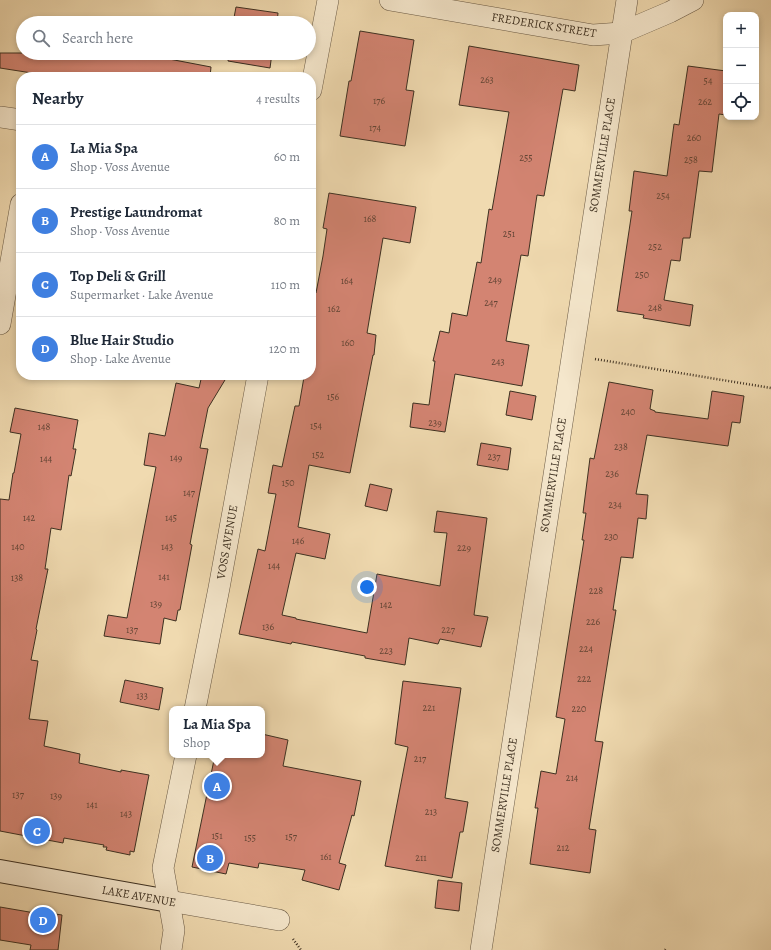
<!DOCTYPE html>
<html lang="en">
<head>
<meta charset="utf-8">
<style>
  :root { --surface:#fff; --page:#f6f6f7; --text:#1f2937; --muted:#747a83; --line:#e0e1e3; --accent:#b45309 }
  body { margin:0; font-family:Alegreya,serif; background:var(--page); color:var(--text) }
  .controls { position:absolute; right:12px; top:12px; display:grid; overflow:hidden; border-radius:8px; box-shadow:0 2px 6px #0003 }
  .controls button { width:36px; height:36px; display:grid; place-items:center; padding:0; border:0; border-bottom:1px solid var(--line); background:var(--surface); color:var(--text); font:20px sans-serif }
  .you { position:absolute; left:367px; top:587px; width:14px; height:14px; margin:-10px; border:3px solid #fff; border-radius:50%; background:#1a73e8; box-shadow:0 0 0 6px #1a73e833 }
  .badge { display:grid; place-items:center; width:26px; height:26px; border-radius:50%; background:var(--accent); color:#fff; font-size:13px; font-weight:700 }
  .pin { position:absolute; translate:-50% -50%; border:2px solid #fff; box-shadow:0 1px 4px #0006 }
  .popup { position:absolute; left:169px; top:706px; width:96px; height:52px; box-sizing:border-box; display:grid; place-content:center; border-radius:8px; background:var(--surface); filter:drop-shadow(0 1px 3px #0005); font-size:13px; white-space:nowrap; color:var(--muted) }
  .popup b { font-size:15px; color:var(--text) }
  .popup::after { content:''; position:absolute; left:50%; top:100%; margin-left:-8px; border:8px solid transparent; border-top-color:var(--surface) }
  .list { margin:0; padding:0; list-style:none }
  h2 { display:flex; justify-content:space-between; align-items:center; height:52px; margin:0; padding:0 16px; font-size:17px }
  h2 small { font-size:13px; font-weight:400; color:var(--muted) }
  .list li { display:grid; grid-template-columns:26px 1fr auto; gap:12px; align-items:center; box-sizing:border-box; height:64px; padding:0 16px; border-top:1px solid var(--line) }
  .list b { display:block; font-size:15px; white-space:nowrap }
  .list p { margin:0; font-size:13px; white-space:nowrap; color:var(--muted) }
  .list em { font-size:13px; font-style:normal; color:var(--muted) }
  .icon { flex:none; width:22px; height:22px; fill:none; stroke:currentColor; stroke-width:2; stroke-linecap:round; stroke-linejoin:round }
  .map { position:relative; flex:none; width:771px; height:950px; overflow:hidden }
  .search { position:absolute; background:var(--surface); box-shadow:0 2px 6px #0003; left:16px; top:16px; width:300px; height:44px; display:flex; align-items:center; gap:10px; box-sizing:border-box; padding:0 14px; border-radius:22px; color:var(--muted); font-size:15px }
  .panel { position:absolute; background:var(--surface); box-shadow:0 2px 6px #0003; left:16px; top:72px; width:300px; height:308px; border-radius:16px }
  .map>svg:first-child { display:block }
  .building { fill:#d38472; stroke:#3d3021 }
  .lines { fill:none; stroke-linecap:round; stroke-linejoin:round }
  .street-casing { stroke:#6a5a45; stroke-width:22 }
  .secondary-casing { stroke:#3d3021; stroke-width:24 }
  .path { stroke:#3d3021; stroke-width:2.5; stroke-dasharray:1 2; stroke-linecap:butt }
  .street { stroke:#f5e7cc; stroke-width:21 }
  .secondary { stroke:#f5e7cc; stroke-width:22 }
  .labels { text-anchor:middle; stroke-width:4; stroke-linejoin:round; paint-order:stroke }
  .number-label { font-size:10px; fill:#624535 }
  .street-label { font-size:12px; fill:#3d3021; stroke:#f5e7cc }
</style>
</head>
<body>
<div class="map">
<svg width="771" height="950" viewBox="0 0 771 950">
  <rect width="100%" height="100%" fill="#f0dab0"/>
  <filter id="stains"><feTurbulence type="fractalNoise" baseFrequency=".005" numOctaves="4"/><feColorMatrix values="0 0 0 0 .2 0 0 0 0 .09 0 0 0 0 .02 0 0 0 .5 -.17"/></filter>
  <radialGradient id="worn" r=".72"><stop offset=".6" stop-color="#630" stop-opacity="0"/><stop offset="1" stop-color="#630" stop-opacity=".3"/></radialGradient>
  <!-- building -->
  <g class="building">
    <polygon points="236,7 278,13 277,23 233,23"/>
    <polygon points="360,31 414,40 406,90 414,91 405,146 340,136 349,81 351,81"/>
    <polygon points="469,46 579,65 575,91 563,89 544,196 537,195 528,256 521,255 506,341 529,345 522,386 455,374 445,432 410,427 413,403 429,405 435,361 433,361 440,331 449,333 452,313 467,316 477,262 481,263 489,209 492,210 509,112 459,105"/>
    <polygon points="0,53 170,53 169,59 211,67 210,77 31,77 32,73 0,68"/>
    <polygon points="229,53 272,53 270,68 228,61"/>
    <polygon points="688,66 726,71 726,115 719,114 712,172 699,171 690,238 683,238 680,261 671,260 664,300 693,305 690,326 643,318 644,315 617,311 632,211 629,211 634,171 667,176 674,124 679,125"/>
    <polygon points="329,193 416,207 410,243 383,238 367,333 376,335 374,355 373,355 350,473 309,465 298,527 330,534 325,559 296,553 282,615 296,618 296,619 367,633 377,574 440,586 447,533 434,532 437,511 487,518 474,615 488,617 481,647 440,639 438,644 409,638 405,665 365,658 365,656 292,642 291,644 239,634 258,549 265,551 276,494 268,493 273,465 282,467 295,406 299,406 304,377 307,378 307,375 311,375 311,355 314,339 312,335 314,318 311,317 311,292 316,293 323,256 327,229 323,228"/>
    <polygon points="202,375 228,375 208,408 200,448 208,449 190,544 192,545 180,610 178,610 176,621 164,618 160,644 104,636 108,615 127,618 156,467 144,465 149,433 165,436 176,383 199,388"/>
    <polygon points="609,382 653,390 650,409 655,411 655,412 708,419 712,391 744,396 740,423 732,422 728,446 647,435 636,494 648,495 646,519 638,518 633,558 621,557 613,610 616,610 595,741 603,742 589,829 596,830 590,873 530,864 538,808 535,808 541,771 556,774 565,719 556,717 584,540 582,540 586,513 583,513 590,458 594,459"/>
    <polygon points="510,391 536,396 532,420 506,415"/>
    <polygon points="15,408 78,420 73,449 76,449 71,476 69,475 61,530 51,528 45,569 48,569 36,629 37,630 31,660 38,661 29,719 48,721 44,746 80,754 79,763 121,772 121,770 149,775 134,852 130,851 130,855 106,850 107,847 103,847 104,845 64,838 63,843 0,831 0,499 9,500 13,473 14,473 21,434 10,432"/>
    <polygon points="481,443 511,448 508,470 477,465"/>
    <polygon points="370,484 392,489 387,511 365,506"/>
    <polygon points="125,680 163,688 159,710 120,702"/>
    <polygon points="403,681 461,688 445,798 468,802 463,832 460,832 452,878 385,866 408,747 395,744"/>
    <polygon points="262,734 288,740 283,766 361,781 354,816 352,815 339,863 346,865 339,890 302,880 305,870 259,863 258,868 229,863 226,874 192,867 215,755 262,755"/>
    <polygon points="438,880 462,883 459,911 435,908"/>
    <polygon points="0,907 35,913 35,911 62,915 58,950 30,950 31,945 0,940"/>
  </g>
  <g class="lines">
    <!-- street casing -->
    <g class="street-casing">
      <g id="street">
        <polyline points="390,0 593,35 621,33 670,12 693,0"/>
        <polyline points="311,90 328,0"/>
        <polyline points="0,117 21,120"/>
        <polyline points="0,324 21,204"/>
        <polyline points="195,709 219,588 258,375"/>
        <polyline points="169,901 279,920"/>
        <polyline points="171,950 174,930 163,868 186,755"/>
        <polyline points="481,950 627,0"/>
      </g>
    </g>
    <!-- secondary casing -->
    <g class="secondary-casing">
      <polyline id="secondary" points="0,871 169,901"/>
    </g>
    <!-- path -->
    <g class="path">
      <polyline points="595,359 771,388"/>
      <polyline points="293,939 301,950"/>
      <polyline points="665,950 667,948"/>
    </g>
    <!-- street -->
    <use href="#street" class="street"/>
    <!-- secondary -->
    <use href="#secondary" class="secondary"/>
  </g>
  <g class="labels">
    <!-- number labels -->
    <g class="number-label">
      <text x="487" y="83">263</text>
      <text x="708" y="84">54</text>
      <text x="379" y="104">176</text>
      <text x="705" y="105">262</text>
      <text x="375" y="131">174</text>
      <text x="694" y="141">260</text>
      <text x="526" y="161">255</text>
      <text x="691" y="163">258</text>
      <text x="663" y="199">254</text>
      <text x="370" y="222">168</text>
      <text x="509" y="237">251</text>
      <text x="655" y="250">252</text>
      <text x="642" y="278">250</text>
      <text x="495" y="283">249</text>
      <text x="347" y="284">164</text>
      <text x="491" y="306">247</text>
      <text x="655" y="311">248</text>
      <text x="334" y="312">162</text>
      <text x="348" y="346">160</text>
      <text x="498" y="365">243</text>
      <text x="333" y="400">156</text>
      <text x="628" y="415">240</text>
      <text x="435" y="426">239</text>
      <text x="316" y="429">154</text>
      <text x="44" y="430">148</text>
      <text x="621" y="450">238</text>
      <text x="318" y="458">152</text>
      <text x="494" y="460">237</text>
      <text x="176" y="461">149</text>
      <text x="46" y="462">144</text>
      <text x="612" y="477">236</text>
      <text x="288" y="486">150</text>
      <text x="189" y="496">147</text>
      <text x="615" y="508">234</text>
      <text x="29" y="521">142</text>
      <text x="171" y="521">145</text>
      <text x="611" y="540">230</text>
      <text x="298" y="544">146</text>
      <text x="18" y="550">140</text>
      <text x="167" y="550">143</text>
      <text x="464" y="551">229</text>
      <text x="274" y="569">144</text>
      <text x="164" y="580">141</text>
      <text x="17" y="581">138</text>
      <text x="596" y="594">228</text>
      <text x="156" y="607">139</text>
      <text x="386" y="608">142</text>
      <text x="593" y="625">226</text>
      <text x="268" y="630">136</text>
      <text x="132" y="633">137</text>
      <text x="448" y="633">227</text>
      <text x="586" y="652">224</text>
      <text x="386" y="654">223</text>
      <text x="584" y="682">222</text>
      <text x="142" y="699">133</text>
      <text x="429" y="711">221</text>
      <text x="579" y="712">220</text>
      <text x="420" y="762">217</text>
      <text x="572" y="781">214</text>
      <text x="18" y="798">137</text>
      <text x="56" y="799">139</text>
      <text x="92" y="808">141</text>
      <text x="431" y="815">213</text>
      <text x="126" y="817">143</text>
      <text x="217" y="839">151</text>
      <text x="291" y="840">157</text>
      <text x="250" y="841">155</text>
      <text x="563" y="851">212</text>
      <text x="326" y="860">161</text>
      <text x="421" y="861">211</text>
    </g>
    <!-- street labels -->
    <g class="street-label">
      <text transform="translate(544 25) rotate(9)" y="4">FREDERICK STREET</text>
      <text transform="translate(602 155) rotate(-81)" y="4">SOMMERVILLE PLACE</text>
      <text transform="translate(553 475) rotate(-81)" y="4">SOMMERVILLE PLACE</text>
      <text transform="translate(227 542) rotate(-80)" y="4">VOSS AVENUE</text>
      <text transform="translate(504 795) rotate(-81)" y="4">SOMMERVILLE PLACE</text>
      <text transform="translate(139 896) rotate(10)" y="4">LAKE AVENUE</text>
    </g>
  </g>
  <rect width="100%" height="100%" filter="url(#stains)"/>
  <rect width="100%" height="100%" fill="url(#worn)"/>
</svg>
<div class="controls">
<button>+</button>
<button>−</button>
<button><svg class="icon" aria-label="locate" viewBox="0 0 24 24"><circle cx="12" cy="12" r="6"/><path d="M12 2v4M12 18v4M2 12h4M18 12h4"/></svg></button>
</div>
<div class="you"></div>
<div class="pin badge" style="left:217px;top:786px;background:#3f7fe0">A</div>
<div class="popup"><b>La Mia Spa</b>Shop</div>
<div class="pin badge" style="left:210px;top:858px;background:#3f7fe0">B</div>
<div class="pin badge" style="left:37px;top:831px;background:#3f7fe0">C</div>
<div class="pin badge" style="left:43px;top:920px;background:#3f7fe0">D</div>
<div class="search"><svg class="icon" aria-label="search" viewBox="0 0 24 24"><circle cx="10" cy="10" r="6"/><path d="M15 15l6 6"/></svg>Search here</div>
<section class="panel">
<h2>Nearby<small>4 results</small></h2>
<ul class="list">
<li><span class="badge" style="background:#3f7fe0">A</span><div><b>La Mia Spa</b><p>Shop · Voss Avenue</p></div><em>60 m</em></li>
<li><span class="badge" style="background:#3f7fe0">B</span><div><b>Prestige Laundromat</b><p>Shop · Voss Avenue</p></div><em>80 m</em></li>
<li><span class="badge" style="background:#3f7fe0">C</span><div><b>Top Deli &amp; Grill</b><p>Supermarket · Lake Avenue</p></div><em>110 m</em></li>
<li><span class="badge" style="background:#3f7fe0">D</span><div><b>Blue Hair Studio</b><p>Shop · Lake Avenue</p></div><em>120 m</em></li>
</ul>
</section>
</div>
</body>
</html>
